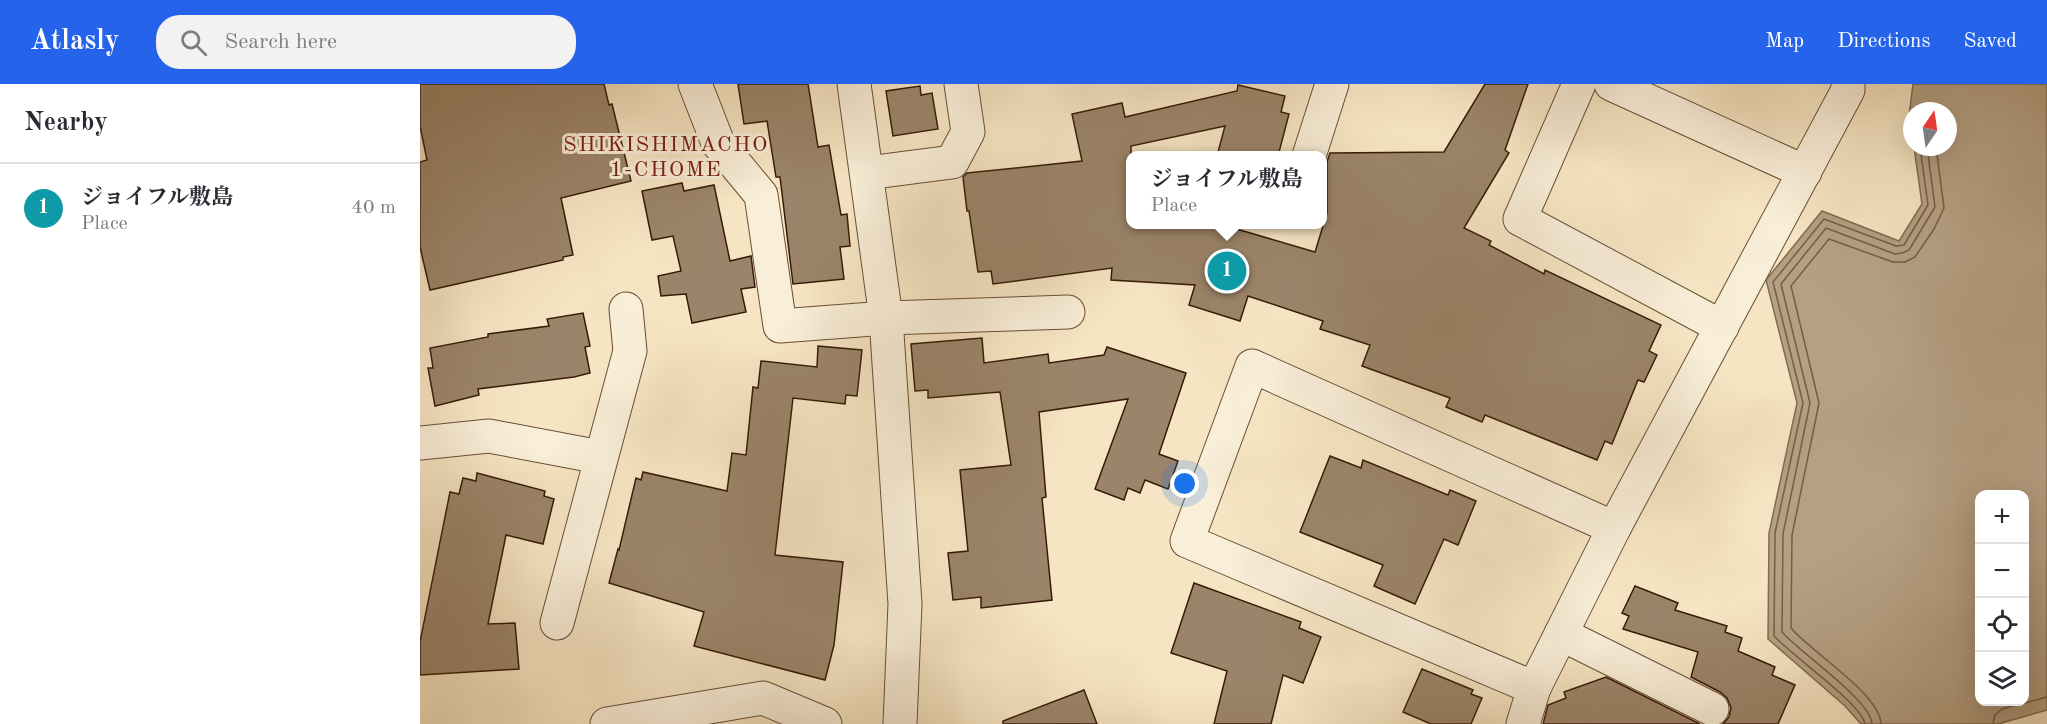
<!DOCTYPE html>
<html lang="en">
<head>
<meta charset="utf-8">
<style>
  :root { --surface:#fff; --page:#f2f2f3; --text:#2b2b33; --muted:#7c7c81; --line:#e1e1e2; --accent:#2563eb }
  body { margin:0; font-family:"Old Standard TT","Noto Serif JP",serif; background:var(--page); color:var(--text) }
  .controls { position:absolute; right:18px; bottom:18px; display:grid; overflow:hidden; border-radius:12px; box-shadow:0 6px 24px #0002 }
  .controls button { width:54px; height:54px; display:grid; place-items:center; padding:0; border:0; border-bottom:2px solid var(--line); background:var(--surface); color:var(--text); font:30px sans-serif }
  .compass { position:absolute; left:1483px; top:18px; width:54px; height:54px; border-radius:50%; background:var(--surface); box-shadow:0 6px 24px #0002; rotate:13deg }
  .you { position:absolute; left:765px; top:400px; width:21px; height:21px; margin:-15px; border:4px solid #fff; border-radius:50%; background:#1a73e8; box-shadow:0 0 0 9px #1a73e833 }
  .badge { display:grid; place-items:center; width:39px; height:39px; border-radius:50%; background:var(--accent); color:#fff; font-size:20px; font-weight:700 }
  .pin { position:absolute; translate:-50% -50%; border:3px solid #fff; box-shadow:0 2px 6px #0006 }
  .popup { position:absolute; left:706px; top:67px; width:201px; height:78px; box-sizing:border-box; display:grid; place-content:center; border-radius:12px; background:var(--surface); filter:drop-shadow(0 2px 4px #0005); font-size:20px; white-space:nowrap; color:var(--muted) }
  .popup b { font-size:22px; color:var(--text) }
  .popup::after { content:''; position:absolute; left:50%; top:100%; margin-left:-12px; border:12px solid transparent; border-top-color:var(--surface) }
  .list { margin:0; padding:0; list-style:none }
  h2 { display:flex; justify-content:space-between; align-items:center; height:78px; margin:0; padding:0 24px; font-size:26px }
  h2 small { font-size:20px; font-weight:400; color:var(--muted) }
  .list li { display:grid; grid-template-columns:39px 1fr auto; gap:18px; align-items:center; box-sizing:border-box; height:90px; padding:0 24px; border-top:2px solid var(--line) }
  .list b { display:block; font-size:22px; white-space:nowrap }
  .list p { margin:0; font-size:20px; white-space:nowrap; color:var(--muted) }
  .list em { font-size:20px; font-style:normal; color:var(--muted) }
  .icon { flex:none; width:33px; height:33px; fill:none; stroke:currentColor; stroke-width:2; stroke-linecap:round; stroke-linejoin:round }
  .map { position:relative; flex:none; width:1627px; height:640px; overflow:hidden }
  header { display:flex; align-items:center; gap:36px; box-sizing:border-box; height:84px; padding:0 30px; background:var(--accent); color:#fff }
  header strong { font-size:28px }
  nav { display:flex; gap:33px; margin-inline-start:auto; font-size:21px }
  .search { width:420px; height:54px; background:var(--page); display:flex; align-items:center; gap:15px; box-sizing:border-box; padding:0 21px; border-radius:24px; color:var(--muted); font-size:22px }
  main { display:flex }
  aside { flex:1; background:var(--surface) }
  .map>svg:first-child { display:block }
  .water { fill:#b5a083; stroke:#836b51; stroke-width:1.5; fill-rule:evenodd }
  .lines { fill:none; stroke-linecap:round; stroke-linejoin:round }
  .shore { stroke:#765e45; stroke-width:1.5 }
  .building { fill:#9b8469; stroke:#381b07; stroke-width:1.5 }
  .minor-casing { stroke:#684e36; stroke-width:35 }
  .minor { stroke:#f9eed8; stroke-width:33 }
  .labels { text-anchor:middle; stroke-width:6; stroke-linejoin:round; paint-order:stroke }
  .neighbourhood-label { font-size:22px; letter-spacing:1.5px; fill:#7a1f14; stroke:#f9eed8 }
</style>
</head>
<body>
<header>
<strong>Atlasly</strong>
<div class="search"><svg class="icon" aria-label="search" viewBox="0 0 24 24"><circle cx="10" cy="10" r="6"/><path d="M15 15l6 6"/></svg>Search here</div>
<nav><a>Map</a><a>Directions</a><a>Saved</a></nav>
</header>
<main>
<aside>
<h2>Nearby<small></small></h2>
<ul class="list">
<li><span class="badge" style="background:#0f9aa8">1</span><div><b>ジョイフル敷島</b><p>Place</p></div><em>40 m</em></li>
</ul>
</aside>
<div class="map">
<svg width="1627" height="640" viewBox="0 0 1627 640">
  <rect width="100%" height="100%" fill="#f6e5c3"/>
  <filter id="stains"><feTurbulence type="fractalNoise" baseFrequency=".00333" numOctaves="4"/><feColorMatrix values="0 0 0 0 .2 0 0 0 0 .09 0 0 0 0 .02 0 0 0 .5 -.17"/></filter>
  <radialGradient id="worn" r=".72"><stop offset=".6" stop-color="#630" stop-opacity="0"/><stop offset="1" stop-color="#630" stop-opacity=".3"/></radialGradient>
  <!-- water -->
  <path class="water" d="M1493 0H1627V626L1578 640H1441L1425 622 1348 555 1349 449 1377 319 1346 196 1402 127 1479 157 1502 120 1494 63H1528V27H1492V51L1489 32ZM1560 410H1604V618H1560Z"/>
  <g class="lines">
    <!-- shore -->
    <g class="shore">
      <path d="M1445 640C1442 620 1371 571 1354 552L1355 449 1383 319 1353 198 1404 135 1476 162 1484 161 1508 121 1500 63"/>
      <path d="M1452 640C1451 616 1380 569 1362 548L1363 450 1390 319 1361 200 1406 144 1475 170 1482 169 1489 166 1515 123 1507 63"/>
      <path d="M1461 640C1460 610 1391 568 1371 544L1372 451 1399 319 1371 202 1409 155 1473 178H1485L1495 173 1514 145 1524 124 1516 63"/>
      <polyline points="1573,640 1575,631 1582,625 1627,613"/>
    </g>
  </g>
  <!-- building -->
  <g class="building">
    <polygon points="0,0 184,0 189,21 192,20 211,97 141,114 153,171 143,173 143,176 10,206 0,163 0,78 7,76 0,42"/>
    <polygon points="318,0 388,0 398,63 409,61 421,131 427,130 430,162 420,163 424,195 373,200 360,93 356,93 347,37 324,40"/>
    <polygon points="1065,0 1108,0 1085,66 1089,69 1044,144 1071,157 1069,161 1124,190 1125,186 1241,241 1229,267 1237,271 1224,298 1218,296 1192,360 1185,357 1177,376 1065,331 1062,338 1026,323 1030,314 942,282 950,261 900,245 903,237 828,212 820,237 769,221 775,201 691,196 692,184 573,200 571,187 558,188 549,127 547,127 543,93 547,89 662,77 652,30 702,19 705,33 817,7 818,1 865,12 861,28 869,30 858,72 797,72 805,42 711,62 711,141 803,141 895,168 907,129 907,78 910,69 1024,68"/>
    <polygon points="500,2 501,11 512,9 518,45 473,52 466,7"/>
    <polygon points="262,99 264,107 294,101 310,177 331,172 335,203 321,205 326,228 272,239 266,210 241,212 238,192 261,187 253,152 232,156 222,107"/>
    <polygon points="163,229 170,262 165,263 170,289 154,293 58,305 59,311 15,322 8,284 13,284 10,264 68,253 68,250 129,242 127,235"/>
    <polygon points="562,254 564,279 628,270 629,279 684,271 687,263 766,289 739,370 758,377 748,405 725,396 720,409 708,404 704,416 675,405 708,315 619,328 626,413 622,414 632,516 561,524 561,513 533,516 528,469 548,467 540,386 591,381 580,308 508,314 508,306 495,307 491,260"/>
    <polygon points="398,262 442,266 437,312 426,311 425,320 373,314 355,471 423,478 414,561 405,596 274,562 284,528 189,499 198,465 199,466 216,394 221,396 223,388 307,407 312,369 326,371 333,303 338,304 341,277 397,283"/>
    <polygon points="910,372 941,384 943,376 1028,411 1030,406 1056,417 1038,461 1024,455 995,520 954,502 963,481 880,448"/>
    <polygon points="57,389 125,407 124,412 134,415 123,460 86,451 68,540 95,539 99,585 0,591 0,558 30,408 39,410 43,394 56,397"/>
    <polygon points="774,499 881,538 879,544 901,553 883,599 863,591 851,640 794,640 807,587 751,569"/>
    <polygon points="1215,502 1258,519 1255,526 1307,542 1305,548 1322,554 1318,567 1355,583 1352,591 1375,601 1358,640 1303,640 1309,633 1311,624 1307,614 1300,608 1271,593 1278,568 1203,545 1209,532 1202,529"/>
    <polygon points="1002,585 1053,606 1051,610 1062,614 1051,640 1011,640 983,628"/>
    <polygon points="1186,593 1280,640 1123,640 1128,621 1146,614 1144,608"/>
    <polygon points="664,606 677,640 583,640 583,637"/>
  </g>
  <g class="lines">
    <!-- minor casing -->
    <g class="minor-casing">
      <g id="minor">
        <polyline points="275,0 298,59 341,111 360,242 466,234 648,228"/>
        <polyline points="434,0 466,234 485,520 480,640"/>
        <polyline points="1159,0 1100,135 1302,243"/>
        <polyline points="1191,0 1385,88"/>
        <polyline points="889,72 912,0"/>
        <polyline points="447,89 532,78 548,48 541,0"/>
        <polyline points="0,359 69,352 180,373"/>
        <polyline points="137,539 210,267 206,225"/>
        <polyline points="1141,550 1292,625"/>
        <polyline points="1114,604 767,457 832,282 1194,444"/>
        <polyline points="187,640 343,614 405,640"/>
        <polyline points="1103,640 1114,604 1194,444 1428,6 1428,0"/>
      </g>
    </g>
    <!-- minor -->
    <use href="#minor" class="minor"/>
  </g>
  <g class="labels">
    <!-- neighbourhood labels -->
    <g class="neighbourhood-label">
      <text x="246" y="67">SHIKISHIMACHO<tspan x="246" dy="25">1-CHOME</tspan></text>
    </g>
  </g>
  <rect width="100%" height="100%" filter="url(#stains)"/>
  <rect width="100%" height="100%" fill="url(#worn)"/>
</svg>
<div class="controls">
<button>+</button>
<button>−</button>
<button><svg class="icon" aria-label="locate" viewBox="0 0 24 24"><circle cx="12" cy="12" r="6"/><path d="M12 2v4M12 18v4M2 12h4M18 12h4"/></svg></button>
<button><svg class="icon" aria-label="layers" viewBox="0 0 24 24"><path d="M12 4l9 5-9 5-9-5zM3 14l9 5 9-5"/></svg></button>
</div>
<svg class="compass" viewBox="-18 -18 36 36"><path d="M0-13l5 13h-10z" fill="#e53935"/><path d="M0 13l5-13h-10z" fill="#7c7c81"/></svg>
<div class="you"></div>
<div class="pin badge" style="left:807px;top:187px;background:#0f9aa8">1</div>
<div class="popup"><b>ジョイフル敷島</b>Place</div>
</div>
</main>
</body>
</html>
